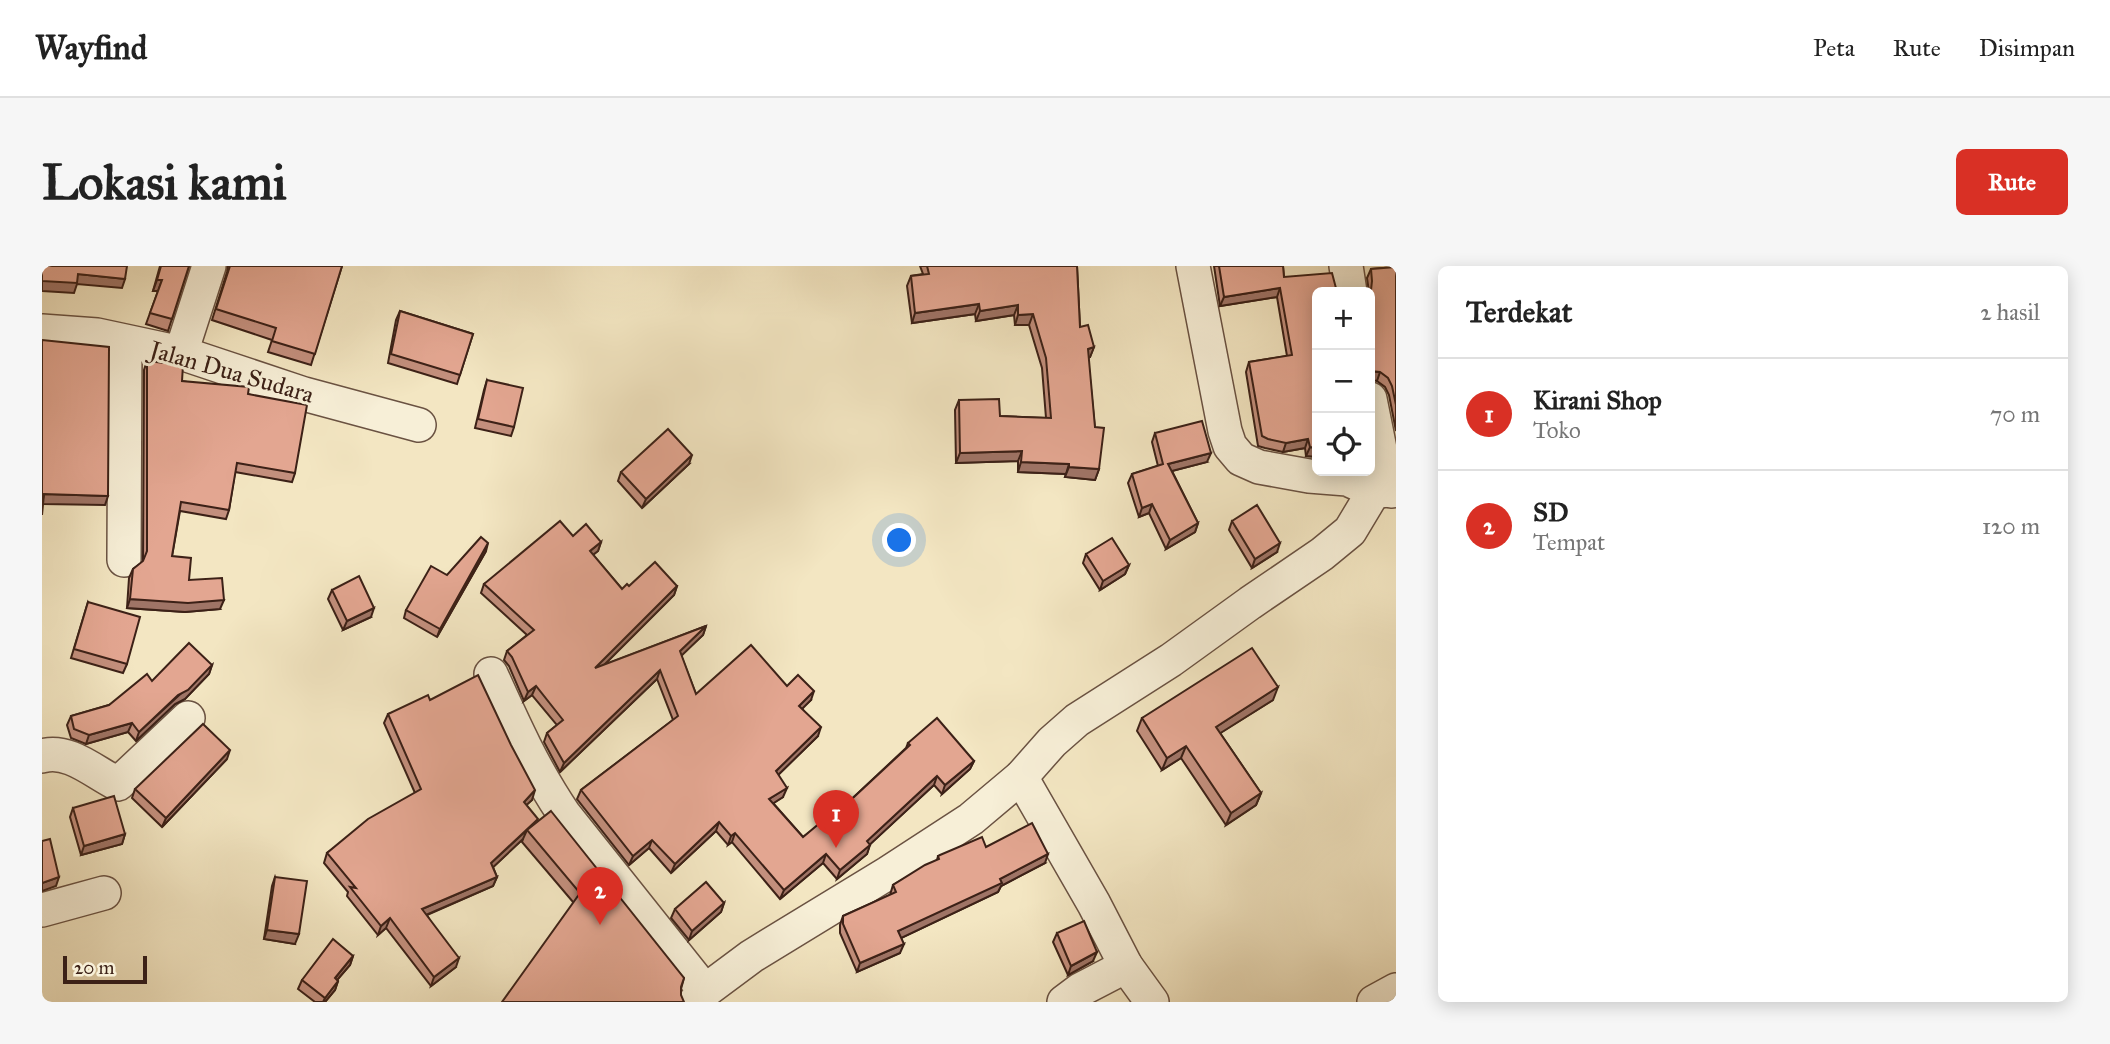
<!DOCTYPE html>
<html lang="id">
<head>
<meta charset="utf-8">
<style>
  :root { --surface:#fff; --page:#f6f6f6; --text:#222; --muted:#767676; --line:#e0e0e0; --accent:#d93025 }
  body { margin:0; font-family:"IM FELL Great Primer",serif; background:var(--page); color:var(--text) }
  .controls { position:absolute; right:21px; top:21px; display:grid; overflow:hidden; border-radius:10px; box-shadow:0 4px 18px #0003 }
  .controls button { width:63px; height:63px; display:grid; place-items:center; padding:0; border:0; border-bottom:2px solid var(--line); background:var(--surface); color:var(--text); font:35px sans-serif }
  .scale { position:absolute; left:21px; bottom:18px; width:84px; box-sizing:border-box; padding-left:7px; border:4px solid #3c2117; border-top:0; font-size:19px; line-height:24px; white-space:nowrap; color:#3c2117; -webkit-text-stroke:5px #f7efd7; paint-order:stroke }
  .you { position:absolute; left:858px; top:275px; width:24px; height:24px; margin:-18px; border:5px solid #fff; border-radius:50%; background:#1a73e8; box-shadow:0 0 0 10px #1a73e833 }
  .badge { display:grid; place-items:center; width:46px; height:46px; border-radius:50%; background:var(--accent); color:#fff; font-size:23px; font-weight:700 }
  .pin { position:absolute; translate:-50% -58px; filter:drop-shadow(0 2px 4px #0008) }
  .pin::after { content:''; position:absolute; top:37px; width:24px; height:21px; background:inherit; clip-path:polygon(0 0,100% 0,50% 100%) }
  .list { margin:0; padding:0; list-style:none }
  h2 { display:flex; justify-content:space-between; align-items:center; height:91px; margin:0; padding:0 28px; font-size:30px }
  h2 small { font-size:23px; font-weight:400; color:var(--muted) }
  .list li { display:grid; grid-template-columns:46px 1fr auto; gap:21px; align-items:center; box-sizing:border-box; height:112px; padding:0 28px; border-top:2px solid var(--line) }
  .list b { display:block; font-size:26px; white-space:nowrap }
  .list p { margin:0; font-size:23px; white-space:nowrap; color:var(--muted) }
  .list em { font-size:23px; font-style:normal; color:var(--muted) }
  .icon { flex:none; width:38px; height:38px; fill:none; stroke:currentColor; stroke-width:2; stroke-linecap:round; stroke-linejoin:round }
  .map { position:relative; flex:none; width:1354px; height:736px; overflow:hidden; border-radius:10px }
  header { display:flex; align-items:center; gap:42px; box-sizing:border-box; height:98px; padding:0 35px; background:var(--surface); border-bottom:2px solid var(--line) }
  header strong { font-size:33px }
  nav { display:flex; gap:38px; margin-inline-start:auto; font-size:24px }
  .intro { display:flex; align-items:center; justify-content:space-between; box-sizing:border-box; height:168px; padding:0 42px }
  h1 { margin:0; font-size:49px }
  .button { padding:18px 32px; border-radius:10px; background:var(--accent); color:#fff; font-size:24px; font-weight:700 }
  main { display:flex; gap:42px; padding:0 42px }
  aside { flex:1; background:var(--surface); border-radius:10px; box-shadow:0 4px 18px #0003 }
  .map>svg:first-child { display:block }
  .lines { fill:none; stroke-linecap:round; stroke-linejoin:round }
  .minor-casing { stroke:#6a5242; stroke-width:36 }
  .minor { stroke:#f7efd7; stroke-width:33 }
  .wall { fill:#c38f7d; stroke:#3c2117; stroke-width:2 }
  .shaded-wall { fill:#9f7466; stroke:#3c2117; stroke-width:2 }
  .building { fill:#e3a691; stroke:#3c2117; stroke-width:2 }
  .labels { text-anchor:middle; stroke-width:6; stroke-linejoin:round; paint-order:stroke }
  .street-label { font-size:24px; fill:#3c2117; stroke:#f7efd7 }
</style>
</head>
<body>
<header>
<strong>Wayfind</strong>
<nav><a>Peta</a><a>Rute</a><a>Disimpan</a></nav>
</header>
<div class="intro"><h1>Lokasi kami</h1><a class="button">Rute</a></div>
<main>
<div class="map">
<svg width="1354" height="736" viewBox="0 0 1354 736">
  <rect width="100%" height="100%" fill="#f3e6c2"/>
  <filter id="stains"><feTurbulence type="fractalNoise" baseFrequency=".00286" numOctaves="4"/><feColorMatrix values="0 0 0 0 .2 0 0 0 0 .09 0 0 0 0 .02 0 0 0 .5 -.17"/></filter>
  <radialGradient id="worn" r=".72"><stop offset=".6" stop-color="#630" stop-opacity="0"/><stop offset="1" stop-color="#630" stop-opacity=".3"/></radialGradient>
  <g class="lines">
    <!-- minor casing -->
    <g class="minor-casing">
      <g id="minor">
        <polyline points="1151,0 1183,165 1188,180 1199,193 1217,201 1267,210 1305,213 1332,225 1354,224"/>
        <polyline points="1304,0 1308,26"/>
        <polyline points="0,65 55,69 139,87 262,128 377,159"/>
        <polyline points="139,87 167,0"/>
        <polyline points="1328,133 1341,198 1350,225"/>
        <polyline points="82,294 83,76"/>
        <path d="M449 408C471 457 492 504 522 548L663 725"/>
        <path d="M0 490C27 482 53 507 76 518L146 452"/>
        <polyline points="979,511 1052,638 1084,700 1110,736"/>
        <polyline points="0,644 62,627"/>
        <polyline points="653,736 663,725 710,690 846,607 929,553 979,511 1010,476 1035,454 1129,394 1208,337 1280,288 1308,265 1332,225"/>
        <polyline points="1022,736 1038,724 1084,700"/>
        <polyline points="1332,736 1354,724"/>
      </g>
    </g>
    <!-- minor -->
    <use href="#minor" class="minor"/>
  </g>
  <!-- wall -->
  <g class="wall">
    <polygon points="118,0 147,0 126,65 104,58 116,25 111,25"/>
    <polygon points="186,0 300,0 269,99 226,86 230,74 170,54 185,6"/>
    <polygon points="878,0 1035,0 1038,61 1052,81 1048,91 1046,92 1057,203 1053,214 1023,211 1024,208 976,206 976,195 914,197 913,144 917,134 958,150 1004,152 1000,102 987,59 973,59 972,49 934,55 933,48 870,57 865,20 869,10 881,8"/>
    <polygon points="1172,0 1241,0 1242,11 1275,26 1275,191 1264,190 1263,182 1241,186 1223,182 1216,180 1204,106 1207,96 1245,90 1235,31 1178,40"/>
    <polygon points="1354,1 1354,165 1347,129 1343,121 1335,115 1328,26 1327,26 1325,12 1329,3"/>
    <polygon points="358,45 431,68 415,118 346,97 354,54"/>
    <polygon points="105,95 140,115 206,128 253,207 250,216 193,206 187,244 184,253 138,245 130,290 147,314 178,343 143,346 85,342 87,312 91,303 101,296 101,294 102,104"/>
    <polygon points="445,114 472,161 469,170 433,162 442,124"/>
    <polygon points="1113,167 1165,196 1130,205 1156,257 1153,266 1124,283 1107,247 1097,251 1086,217 1090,208 1116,200 1110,176"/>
    <polygon points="647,198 600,242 576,215 579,206"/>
    <polygon points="1190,255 1235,286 1210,302 1187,264"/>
    <polygon points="531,270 559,276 556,285 551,289 580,323 587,320 635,320 632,329 562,399 664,360 661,369 639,389 654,428 745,420 769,434 760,442 776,470 736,509 741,531 731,537 761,571 799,543 864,482 866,477 932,495 928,503 900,528 892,519 828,578 825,588 795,613 781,597 738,633 690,576 686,579 674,565 629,607 607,582 587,599 535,533 539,524 631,454 615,413 518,506 502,476 505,467 515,459 490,429 482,435 467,400 462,394 465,385 485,369 439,327 442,318"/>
    <polygon points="444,285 395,371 362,352 364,344 405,309"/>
    <polygon points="1044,288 1087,299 1083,308 1058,324 1041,297"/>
    <polygon points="290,324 329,351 301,364 286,333"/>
    <polygon points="46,336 85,398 81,407 29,392"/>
    <polygon points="170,399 167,408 143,433 133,438 94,475 86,466 44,478 29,472 25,459 29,450 67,439 110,415"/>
    <polygon points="388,434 490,534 484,539 496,555 642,712 639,723 531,636 480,576 481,573 451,601 455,611 451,620 385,649 414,701 389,720 344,662 336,669 305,630 306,626 282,597 285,587 373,527 342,457 346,448"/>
    <polygon points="1231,434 1178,467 1219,527 1214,539 1184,559 1139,492 1120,504 1095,465 1100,452"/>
    <polygon points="185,493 120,561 90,532 93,523"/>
    <polygon points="31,542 83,568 80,578 39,589 28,551"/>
    <polygon points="944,581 1003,597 959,620 956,626 859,672 858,687 815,706 798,667 798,659 801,650 848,629 851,619 895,594 896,590"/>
    <polygon points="233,611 253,678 222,673 230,620"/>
    <polygon points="682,637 679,646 647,674 629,652 633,643"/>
    <polygon points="1015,667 1051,695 1026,709 1011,676"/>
    <polygon points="311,690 308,699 295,714 296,715 293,724 283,736 273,736 256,723 260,714"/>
  </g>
  <!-- shaded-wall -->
  <g class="shaded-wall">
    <polygon points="36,8 83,13 80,22 35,18 32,27 0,25 0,15"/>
    <polygon points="115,14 120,14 116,25 111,25"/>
    <polygon points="1238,22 1235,31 1178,40 1182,31"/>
    <polygon points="937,38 933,48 870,57 873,47"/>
    <polygon points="976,39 972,49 934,55 938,45"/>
    <polygon points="991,48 987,59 973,59 976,49"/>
    <polygon points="1052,81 1048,91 1042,93 1046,83"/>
    <polygon points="1328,105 1338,106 1335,115 1328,114"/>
    <polygon points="1266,173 1263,182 1241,186 1244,177"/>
    <polygon points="1268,181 1275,182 1275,191 1264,190"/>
    <polygon points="980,185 976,195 914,197 918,187"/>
    <polygon points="1169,187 1165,196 1122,207 1126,198"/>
    <polygon points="650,189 647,198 600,242 604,233"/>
    <polygon points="979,196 1027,198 1024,208 976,206"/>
    <polygon points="1027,201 1057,203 1053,214 1023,211"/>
    <polygon points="2,228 66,230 63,239 0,238"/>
    <polygon points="1110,238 1107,247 1097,251 1100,242"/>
    <polygon points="1156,257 1153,266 1124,283 1128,274"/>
    <polygon points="559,276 556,285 544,294 548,285"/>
    <polygon points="446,277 444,285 395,371 398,363"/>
    <polygon points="1238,277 1235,286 1210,302 1213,293"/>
    <polygon points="1087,299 1083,308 1058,324 1061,315"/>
    <polygon points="635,320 632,329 550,411 553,402"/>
    <polygon points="88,333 182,334 178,343 143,346 85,342"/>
    <polygon points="332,342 329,351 301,364 305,355"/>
    <polygon points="664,360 661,369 635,394 638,385"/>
    <polygon points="170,399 167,408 143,433 133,438 94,475 97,466"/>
    <polygon points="618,404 615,413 518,506 522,497"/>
    <polygon points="494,420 490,429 482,435 486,426"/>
    <polygon points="1236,421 1231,434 1169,473 1174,461"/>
    <polygon points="772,425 769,434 754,449 757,440"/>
    <polygon points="90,457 86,466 44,478 47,469"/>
    <polygon points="779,461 776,470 731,514 734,505"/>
    <polygon points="1144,480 1139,492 1120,504 1125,492"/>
    <polygon points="188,484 185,493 120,561 124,552"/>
    <polygon points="932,495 928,503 900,528 903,519"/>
    <polygon points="895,510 892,519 822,584 825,575"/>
    <polygon points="745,522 741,531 724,542 727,533"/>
    <polygon points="493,524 490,534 478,545 482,536"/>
    <polygon points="1219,527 1214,539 1184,559 1189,547"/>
    <polygon points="677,556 674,565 629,607 633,598"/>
    <polygon points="485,564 481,573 446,606 449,597"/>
    <polygon points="693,567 690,576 686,579 689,570"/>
    <polygon points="83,568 80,578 39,589 42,580"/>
    <polygon points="610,574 607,582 587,599 591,590"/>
    <polygon points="828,579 825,588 795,613 798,604"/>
    <polygon points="784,588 781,597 738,633 742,624"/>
    <polygon points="1006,588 1003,597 959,620 956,626 853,675 856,665"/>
    <polygon points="17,611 14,620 0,625 0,617"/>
    <polygon points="455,611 451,620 377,652 380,643"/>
    <polygon points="682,637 679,646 647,674 650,665"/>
    <polygon points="348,652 344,662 336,669 339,660"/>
    <polygon points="225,664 257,668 253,678 222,673"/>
    <polygon points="862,678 858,687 815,706 818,697"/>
    <polygon points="1055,686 1051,695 1026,709 1029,700"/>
    <polygon points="311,690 308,699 289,721 293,712"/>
    <polygon points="417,692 414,701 389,720 392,711"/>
    <polygon points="296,715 293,724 283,736 281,736 283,732"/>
  </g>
  <!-- building -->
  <g class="building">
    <polygon points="0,0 85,0 83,13 36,8 35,17 0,15"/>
    <polygon points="119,0 147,0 130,53 108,47 120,14 115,14"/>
    <polygon points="188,0 300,0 273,88 230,75 234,62 174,43"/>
    <polygon points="885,0 1035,0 1038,61 1046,59 1052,81 1046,83 1053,161 1062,162 1057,203 1027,201 1027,198 979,196 980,185 918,187 917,134 957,133 958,150 1009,152 1004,92 991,48 976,49 976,39 938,45 937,38 873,47 869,10 887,8"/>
    <polygon points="1177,0 1241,0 1242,11 1290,7 1295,26 1275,26 1275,182 1268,181 1266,173 1244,177 1226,173 1220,170 1207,96 1250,89 1238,22 1182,31"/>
    <polygon points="1354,1 1354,139 1350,120 1346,112 1338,106 1328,105 1327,26 1329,24 1330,15 1329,3"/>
    <polygon points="358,45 431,68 418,109 349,88"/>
    <polygon points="0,74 67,81 66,230 2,228 0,249"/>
    <polygon points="105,95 141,99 140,115 207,121 206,128 265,139 253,207 195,197 187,244 139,236 130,290 149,292 147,314 180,312 182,334 146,337 88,333 91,303 101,295 105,285"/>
    <polygon points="445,114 481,122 472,161 436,153"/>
    <polygon points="1160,155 1169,187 1126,198 1156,257 1128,274 1110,238 1100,242 1090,208 1121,198 1113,167"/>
    <polygon points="626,163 650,189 604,233 579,206"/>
    <polygon points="1215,239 1238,277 1213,293 1190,255"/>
    <polygon points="518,255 531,270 544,258 559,276 548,285 580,323 585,318 587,320 613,296 635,320 553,402 664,360 638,385 654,428 709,379 745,420 756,409 772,425 757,440 779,461 734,505 745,522 727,533 761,571 797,541 799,543 868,479 866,477 895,452 932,495 903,519 895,510 825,575 828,579 798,604 784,588 742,624 693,567 689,570 677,556 633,598 610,574 591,590 539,524 636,450 618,404 522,497 505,467 521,454 494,420 486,426 470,391 465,385 492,364 442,318"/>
    <polygon points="439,271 446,277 398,363 364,344 389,300 405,309"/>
    <polygon points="1070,272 1087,299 1061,315 1044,288"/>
    <polygon points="317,310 332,342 305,355 290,324"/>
    <polygon points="46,336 98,351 85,398 32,383"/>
    <polygon points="147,377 170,399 146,424 136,429 97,466 90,457 47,469 32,463 29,450 67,439 105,408 110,415"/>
    <polygon points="1210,382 1236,421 1174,461 1219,527 1189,547 1144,480 1125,492 1100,452"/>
    <polygon points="436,409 469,479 493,524 482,536 496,553 449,597 455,611 380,643 417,692 392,711 348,652 339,660 308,621 314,622 285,587 326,553 379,523 346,448 386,429 388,434"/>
    <polygon points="161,458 188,484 124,552 93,523"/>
    <polygon points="72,530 83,568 42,580 31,542"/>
    <polygon points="509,545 642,712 639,721 639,729 642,736 460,736 538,627 485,564"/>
    <polygon points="990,557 1006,588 958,613 960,617 856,665 862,678 818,697 801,658 801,650 854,626 851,619 883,599 897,593 896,590 898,589 940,571 944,581"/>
    <polygon points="8,573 17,611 0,617 0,575"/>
    <polygon points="233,611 265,615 257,668 225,664"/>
    <polygon points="664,616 682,637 650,665 633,643"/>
    <polygon points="1042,655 1055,686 1029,700 1015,667"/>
    <polygon points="291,673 311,690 293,712 296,715 283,732 260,714"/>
  </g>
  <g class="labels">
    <!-- street labels -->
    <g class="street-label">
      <text transform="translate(190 106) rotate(16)" y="8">Jalan Dua Sudara</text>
    </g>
  </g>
  <rect width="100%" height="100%" filter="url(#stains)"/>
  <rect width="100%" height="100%" fill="url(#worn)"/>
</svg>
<div class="controls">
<button>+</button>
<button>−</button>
<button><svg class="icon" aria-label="locate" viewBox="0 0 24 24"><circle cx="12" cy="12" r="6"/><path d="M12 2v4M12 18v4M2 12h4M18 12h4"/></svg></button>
</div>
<div class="scale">20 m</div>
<div class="you"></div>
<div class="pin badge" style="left:794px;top:582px">1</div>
<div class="pin badge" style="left:558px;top:659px">2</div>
</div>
<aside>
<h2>Terdekat<small>2 hasil</small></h2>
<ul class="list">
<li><span class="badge">1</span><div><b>Kirani Shop</b><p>Toko</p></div><em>70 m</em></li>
<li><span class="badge">2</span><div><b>SD</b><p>Tempat</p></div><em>120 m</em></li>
</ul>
</aside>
</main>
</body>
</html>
